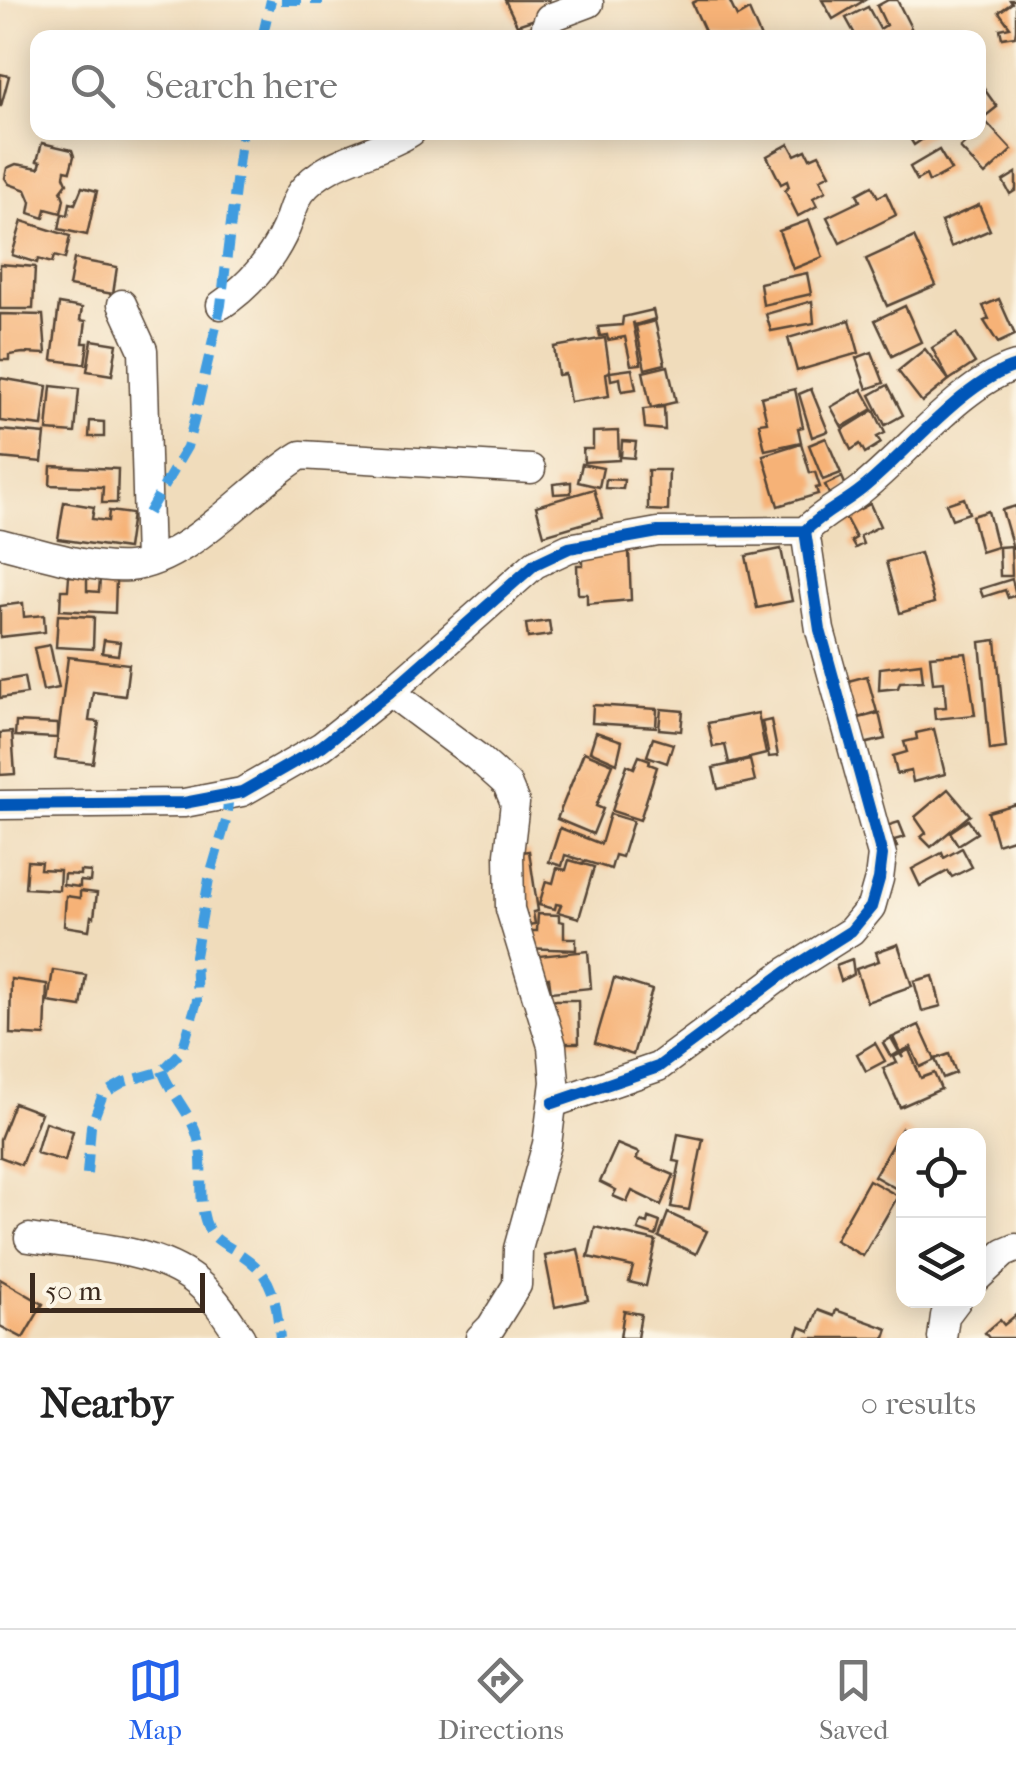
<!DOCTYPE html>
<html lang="en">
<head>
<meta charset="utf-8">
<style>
  :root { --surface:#fff; --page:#f6f6f6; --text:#222; --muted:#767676; --line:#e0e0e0; --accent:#2563eb }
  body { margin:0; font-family:"IM FELL French Canon",serif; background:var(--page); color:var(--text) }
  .controls { position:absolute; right:30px; bottom:30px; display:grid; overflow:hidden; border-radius:20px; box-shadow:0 5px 25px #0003 }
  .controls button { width:90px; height:90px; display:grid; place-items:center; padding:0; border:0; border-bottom:2px solid var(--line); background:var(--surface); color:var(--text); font:50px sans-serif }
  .scale { position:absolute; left:30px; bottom:25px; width:175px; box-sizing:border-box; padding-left:10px; border:5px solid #3b2a1e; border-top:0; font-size:28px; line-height:35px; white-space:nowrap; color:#3b2a1e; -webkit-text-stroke:8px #fcf5e5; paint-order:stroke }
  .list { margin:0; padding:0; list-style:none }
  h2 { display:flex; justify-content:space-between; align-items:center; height:130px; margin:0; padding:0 40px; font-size:42px }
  h2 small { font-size:32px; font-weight:400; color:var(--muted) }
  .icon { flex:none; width:55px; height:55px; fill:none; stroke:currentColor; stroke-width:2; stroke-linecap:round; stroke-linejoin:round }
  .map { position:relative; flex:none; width:1016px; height:1338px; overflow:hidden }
  .search { position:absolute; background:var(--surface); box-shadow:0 5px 25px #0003; left:30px; right:30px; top:30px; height:110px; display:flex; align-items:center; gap:25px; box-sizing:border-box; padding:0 35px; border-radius:20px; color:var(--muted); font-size:38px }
  .sheet { height:290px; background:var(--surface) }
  nav { display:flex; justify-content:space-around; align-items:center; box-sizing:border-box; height:140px; border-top:2px solid var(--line); background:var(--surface); font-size:28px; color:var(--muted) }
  nav a { display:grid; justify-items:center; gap:5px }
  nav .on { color:var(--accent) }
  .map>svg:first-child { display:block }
  .building { fill:#f6b277 }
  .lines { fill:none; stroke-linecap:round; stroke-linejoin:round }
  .minor-casing { stroke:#564536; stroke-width:31 }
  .minor { stroke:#fff; stroke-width:28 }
  .quiet { stroke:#3f9ce0; stroke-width:10; stroke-dasharray:20 10; stroke-linecap:butt }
  .cycleway-casing { stroke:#fcf5e5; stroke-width:19 }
  .cycleway { stroke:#0057b8; stroke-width:12 }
</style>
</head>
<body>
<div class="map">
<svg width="1016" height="1338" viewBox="0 0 1016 1338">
  <rect width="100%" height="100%" fill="#fcf5e5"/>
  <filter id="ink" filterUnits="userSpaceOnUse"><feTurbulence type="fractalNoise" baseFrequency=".01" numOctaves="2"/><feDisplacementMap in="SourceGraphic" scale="20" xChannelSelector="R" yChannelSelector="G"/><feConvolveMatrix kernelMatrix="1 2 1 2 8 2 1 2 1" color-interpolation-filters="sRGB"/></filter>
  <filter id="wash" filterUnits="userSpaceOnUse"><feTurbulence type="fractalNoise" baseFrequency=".0048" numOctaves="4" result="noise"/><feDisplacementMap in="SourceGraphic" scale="40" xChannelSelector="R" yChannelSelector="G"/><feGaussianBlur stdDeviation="2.25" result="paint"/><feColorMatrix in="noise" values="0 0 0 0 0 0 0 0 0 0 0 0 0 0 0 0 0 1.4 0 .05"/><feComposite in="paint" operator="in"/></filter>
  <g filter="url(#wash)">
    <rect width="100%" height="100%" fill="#f0dcbb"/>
    <g id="blocks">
      <!-- building -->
      <g class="building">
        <polygon points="505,0 549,0 553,13 517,25"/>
        <polygon points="698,0 729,0 737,17 749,10 761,38 708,38 692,3"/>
        <polygon points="822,0 865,0 833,19"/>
        <polygon points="888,0 897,0 916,38 857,38 846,18 868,7 880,29 886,25 877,6"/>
        <polygon points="1010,0 1016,0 1016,30 1015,36 1002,38 1000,29 1010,27 999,12 1012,3"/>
        <polygon points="540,24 544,38 512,38 511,33"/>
        <polygon points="0,74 9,76 1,106 0,106"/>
        <polygon points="982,86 997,107 983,118 978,112 978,89"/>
        <polygon points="987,123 1012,150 985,175 960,148"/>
        <polygon points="906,132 933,132 914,145"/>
        <polygon points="42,143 72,150 74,156 70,171 65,170 64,176 67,183 61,191 64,199 61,213 46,209 44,218 29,213 31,202 26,190 9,184 5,178 7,168 16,164 39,168 41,162 37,161"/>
        <polygon points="789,144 795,155 806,150 810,158 819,154 830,174 820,179 826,191 813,198 817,206 798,216 785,190 789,187 787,181 781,184 767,156"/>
        <polygon points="939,150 951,170 929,182 926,175 917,180 910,167"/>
        <polygon points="1016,173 1016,190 1010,194 1003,181"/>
        <polygon points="872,186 878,197 886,193 896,215 840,243 827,217 860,201 857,194"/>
        <polygon points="82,187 97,191 87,235 59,229 62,214 68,215 70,203 75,204"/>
        <polygon points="979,205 990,230 951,247 941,222"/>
        <polygon points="809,220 823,257 793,269 779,231"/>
        <polygon points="22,221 70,236 65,259 54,256 52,263 38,259 37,263 12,255"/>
        <polygon points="914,237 936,285 887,306 866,259"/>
        <polygon points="74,259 117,267 113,294 69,286"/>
        <polygon points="0,264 35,267 33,309 0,309"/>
        <polygon points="807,273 811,294 763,305 760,283"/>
        <polygon points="999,299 1015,335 998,343 984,321 989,319 983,306"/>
        <polygon points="812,301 814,323 771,331 766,314"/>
        <polygon points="59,304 82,308 80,320 86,321 83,343 88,343 85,364 52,360"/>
        <polygon points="905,306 921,342 892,356 875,320"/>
        <polygon points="653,310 655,319 635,325 633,322 641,364 631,365 625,337 608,340 607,335 600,336 598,327 622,325 623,317"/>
        <polygon points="0,314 43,315 46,354 23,353 9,355 9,360 0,360"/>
        <polygon points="850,320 859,353 797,371 788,338"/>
        <polygon points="655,321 665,364 645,369 636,326"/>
        <polygon points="956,333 975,363 949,380 932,348"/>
        <polygon points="605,338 610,372 606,373 609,396 570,402 565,374 558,375 554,347"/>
        <polygon points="92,340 117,344 112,375 87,371"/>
        <polygon points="925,349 949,380 922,402 898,371"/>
        <polygon points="872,352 884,383 867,389 856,358"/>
        <polygon points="668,366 676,402 651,408 643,372"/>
        <polygon points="632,369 636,389 622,391 620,378 611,380 610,372"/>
        <polygon points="0,378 47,386 42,426 0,421"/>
        <polygon points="888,385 903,415 885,425 870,395"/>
        <polygon points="51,386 79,389 75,433 47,431"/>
        <polygon points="795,389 803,427 798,428 801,442 765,450 759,423 767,422 761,397"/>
        <polygon points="811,389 828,431 812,437 799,394"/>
        <polygon points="862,389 873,409 842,427 831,407"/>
        <polygon points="664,407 665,430 645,428 643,409"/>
        <polygon points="874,410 885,433 877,437 881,443 865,453 860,444 851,450 842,430"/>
        <polygon points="90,421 104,422 104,437 89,437"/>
        <polygon points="0,430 45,434 42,462 0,458"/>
        <polygon points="618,431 619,460 584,462 583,449 593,449 593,432"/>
        <polygon points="826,438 841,473 823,480 809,445"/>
        <polygon points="622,441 636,442 634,458 621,457"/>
        <polygon points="801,443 810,473 815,472 820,487 816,488 818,494 778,506 763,455"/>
        <polygon points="582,464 603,468 599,487 578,482"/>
        <polygon points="51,466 118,469 117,503 102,503 103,487 50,485"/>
        <polygon points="648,470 669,470 668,511 648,510"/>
        <polygon points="842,477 847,488 830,496 825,485"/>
        <polygon points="606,479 624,480 623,489 605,488"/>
        <polygon points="571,482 571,493 554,494 553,484"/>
        <polygon points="594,489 602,518 544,535 536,506"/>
        <polygon points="964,498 969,513 952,519 946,504"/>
        <polygon points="64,502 94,507 92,519 108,521 109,511 132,514 127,549 58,539"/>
        <polygon points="870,504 880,526 860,536 863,544 855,548 851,541 856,538 845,517"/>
        <polygon points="1016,506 1016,547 1013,548 1002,510"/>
        <polygon points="988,511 997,547 981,552 972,516"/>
        <polygon points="1011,546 1012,576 1000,576 999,547"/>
        <polygon points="781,549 792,601 757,608 746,556"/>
        <polygon points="629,551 631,600 587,604 587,594 578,594 577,565 583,565 583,554"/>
        <polygon points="920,553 934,603 900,613 886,562"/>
        <polygon points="69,576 87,577 87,591 99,592 100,578 116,579 115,613 60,610 61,590 68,590"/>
        <polygon points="1012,579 1016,595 1008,598 1005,590 983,597 980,589"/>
        <polygon points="23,603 24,617 44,615 45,632 0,637 0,606"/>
        <polygon points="58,615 94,617 93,649 56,647"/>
        <polygon points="549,621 551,635 528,638 526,624"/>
        <polygon points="104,640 120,642 118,655 102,653"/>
        <polygon points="996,640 1006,748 990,750 980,642"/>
        <polygon points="50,645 59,688 43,691 34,648"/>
        <polygon points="966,653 975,715 935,719 934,708 946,707 944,682 933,683 930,656"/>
        <polygon points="68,657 129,664 125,696 93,692 89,721 99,722 93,763 55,759"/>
        <polygon points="921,663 923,681 900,682 898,688 879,690 880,668"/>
        <polygon points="867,676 877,712 855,719 879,713 885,739 854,746 837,684"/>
        <polygon points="24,677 27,694 0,698 0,681"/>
        <polygon points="593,705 657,709 656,727 592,723"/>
        <polygon points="661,709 683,711 681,731 659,729"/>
        <polygon points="758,713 766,754 729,763 725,745 713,747 708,723"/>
        <polygon points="771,720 778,756 769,757 762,722"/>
        <polygon points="16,722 57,724 57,738 15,736"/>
        <polygon points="934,729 945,774 913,782 911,771 897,774 893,756 907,752 904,742 917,739 916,733"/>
        <polygon points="12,732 15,774 0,775 0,733"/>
        <polygon points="596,732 622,741 617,763 590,751"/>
        <polygon points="653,738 673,744 667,763 647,756"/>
        <polygon points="584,752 613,764 596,806 603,809 593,834 557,819"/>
        <polygon points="639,756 650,760 649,764 657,767 640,820 612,811 627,765 634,768"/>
        <polygon points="750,760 755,781 718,789 713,768"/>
        <polygon points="948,789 970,815 931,847 921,837 926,833 915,817"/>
        <polygon points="1016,804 1016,838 997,844 988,812"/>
        <polygon points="610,814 633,821 622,857 615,855 611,869 565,855 562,866 549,862 560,828 601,844"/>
        <polygon points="968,820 977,833 958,845 950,832"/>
        <polygon points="899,822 905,837 894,840 897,847 887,851 883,827"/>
        <polygon points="962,848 972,867 952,877 948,871 920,886 912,869 942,853 944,858"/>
        <polygon points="529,851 538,911 533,912 535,924 520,926 509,854"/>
        <polygon points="569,860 594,867 579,918 558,912 561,905 556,904 555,909 539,905 546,881 553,883 557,868 566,870"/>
        <polygon points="27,861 41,862 40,869 60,870 59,890 25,888"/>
        <polygon points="80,871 91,872 90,882 80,881 80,887 63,885 64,874 80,875"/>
        <polygon points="80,891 97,893 94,917 91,916 89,930 64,926 66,896 80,898"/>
        <polygon points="538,914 559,915 559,921 564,922 564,938 576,938 576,950 525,948 526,931 537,931"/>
        <polygon points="898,944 912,986 867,1002 856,969 879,961 876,952"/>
        <polygon points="588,951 591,988 551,992 549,978 541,979 538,956"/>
        <polygon points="852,959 854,974 841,981 836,965"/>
        <polygon points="53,970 86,975 81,1007 48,1002"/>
        <polygon points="933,976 941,1006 922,1011 914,981"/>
        <polygon points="614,978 652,990 633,1055 595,1043"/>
        <polygon points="11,979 47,984 45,1036 10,1034"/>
        <polygon points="552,1000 578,1000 579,1043 552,1043"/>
        <polygon points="919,1025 935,1060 920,1067 911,1047 900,1052 893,1037"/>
        <polygon points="891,1038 899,1052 891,1057 883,1043"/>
        <polygon points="875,1043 885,1061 866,1071 857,1054"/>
        <polygon points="909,1050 921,1078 934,1073 941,1089 900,1107 883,1068 897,1063 894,1057 900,1054 903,1058 901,1054"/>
        <polygon points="949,1054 956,1073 943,1078 935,1059"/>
        <polygon points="14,1103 41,1113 21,1165 0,1157 0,1139"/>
        <polygon points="45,1122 73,1131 65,1161 36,1153"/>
        <polygon points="902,1128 915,1136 904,1136 904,1193 874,1176"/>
        <polygon points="678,1134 703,1139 689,1210 671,1207 680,1162 673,1161"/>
        <polygon points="617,1144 639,1153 636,1159 674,1175 661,1205 632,1191 627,1202 613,1196 616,1190 600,1182"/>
        <polygon points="869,1180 898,1196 863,1256 835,1240"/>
        <polygon points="668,1213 707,1231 696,1254 659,1237"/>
        <polygon points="649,1218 660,1222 656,1236 638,1230 641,1222 648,1224"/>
        <polygon points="595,1227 656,1241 646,1286 629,1282 633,1267 588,1257"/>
        <polygon points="578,1249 588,1300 555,1307 545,1256"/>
        <polygon points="0,1279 43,1304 23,1338 0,1326"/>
        <polygon points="818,1310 834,1316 836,1310 888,1329 885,1338 796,1338 800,1327 810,1331"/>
        <polygon points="624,1311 641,1314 637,1338 620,1338"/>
        <polygon points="1016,1315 1016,1338 989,1338 985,1333 1000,1320 1004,1325"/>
      </g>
    </g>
  </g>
  <g filter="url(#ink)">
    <use href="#blocks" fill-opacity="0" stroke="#564536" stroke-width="2.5"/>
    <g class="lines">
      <!-- minor casing -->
      <g class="minor-casing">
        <g id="minor">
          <polyline points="548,38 546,26 549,18 589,3 587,0"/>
          <polyline points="122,304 143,350 149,562"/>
          <path d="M221 305C249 286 272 260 286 228 291 216 293 203 301 192 326 159 377 154 411 132"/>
          <path d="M0 543C37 552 91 570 129 567 190 561 250 486 301 455L531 469"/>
          <polyline points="390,692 477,757 507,784 515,803 509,854 510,909 552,1046 555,1082 547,1144 518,1249 517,1285 491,1327 480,1338"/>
          <path d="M0 805 184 803 242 792 322 746 390 692 535 564 569 548 658 532 805 531C824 512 842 505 862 489 905 455 964 381 1016 366"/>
          <polyline points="553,1103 658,1067 786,972 851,931 871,907 879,879 882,855 820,630 805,531"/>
          <path d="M29 1238C80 1246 146 1247 190 1277 211 1291 227 1317 241 1338"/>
          <polyline points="978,1277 1004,1253 1016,1248"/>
          <polyline points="942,1338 945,1316 957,1300"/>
        </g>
      </g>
      <!-- minor -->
      <use href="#minor" class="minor"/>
      <!-- quiet -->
      <g class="quiet">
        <polyline points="281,0 323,0"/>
        <polyline points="262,38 271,0"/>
        <polyline points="148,513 187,447 194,421 221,305 242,132"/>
        <path d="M162 1071C172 1096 191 1113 198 1139 206 1167 195 1203 209 1230 216 1241 228 1246 239 1253 275 1276 275 1298 280 1338"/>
        <polyline points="87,1174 91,1126 103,1094 124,1082 162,1071 182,1051 197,1001 195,956 209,879 226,821 229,794"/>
      </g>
      <!-- cycleway casing -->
      <g class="cycleway-casing">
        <g id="cycleway">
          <path d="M0 805 184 803 242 792 322 746 390 692 535 564 569 548 658 532 805 531C824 512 842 505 862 489 905 455 964 381 1016 366"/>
          <polyline points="553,1103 658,1067 786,972 851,931 871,907 879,879 882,855 820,630 805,531"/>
        </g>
      </g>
      <!-- cycleway -->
      <use href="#cycleway" class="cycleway"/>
    </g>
  </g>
</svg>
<div class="controls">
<button><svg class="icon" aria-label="locate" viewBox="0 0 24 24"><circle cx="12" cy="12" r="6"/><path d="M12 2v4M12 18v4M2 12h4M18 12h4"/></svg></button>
<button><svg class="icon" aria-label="layers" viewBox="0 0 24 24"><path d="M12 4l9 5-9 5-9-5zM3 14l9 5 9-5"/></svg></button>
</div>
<div class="scale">50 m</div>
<div class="search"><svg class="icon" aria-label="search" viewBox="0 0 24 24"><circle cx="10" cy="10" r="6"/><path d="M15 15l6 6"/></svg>Search here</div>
</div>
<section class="sheet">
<h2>Nearby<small>0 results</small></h2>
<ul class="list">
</ul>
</section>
<nav>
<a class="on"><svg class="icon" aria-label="map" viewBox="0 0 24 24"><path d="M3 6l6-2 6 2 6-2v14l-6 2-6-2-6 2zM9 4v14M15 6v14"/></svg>Map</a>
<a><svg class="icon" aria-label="directions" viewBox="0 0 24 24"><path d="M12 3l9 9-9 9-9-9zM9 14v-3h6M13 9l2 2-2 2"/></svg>Directions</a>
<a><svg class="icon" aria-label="saved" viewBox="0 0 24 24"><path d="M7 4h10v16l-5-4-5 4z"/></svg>Saved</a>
</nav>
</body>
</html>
